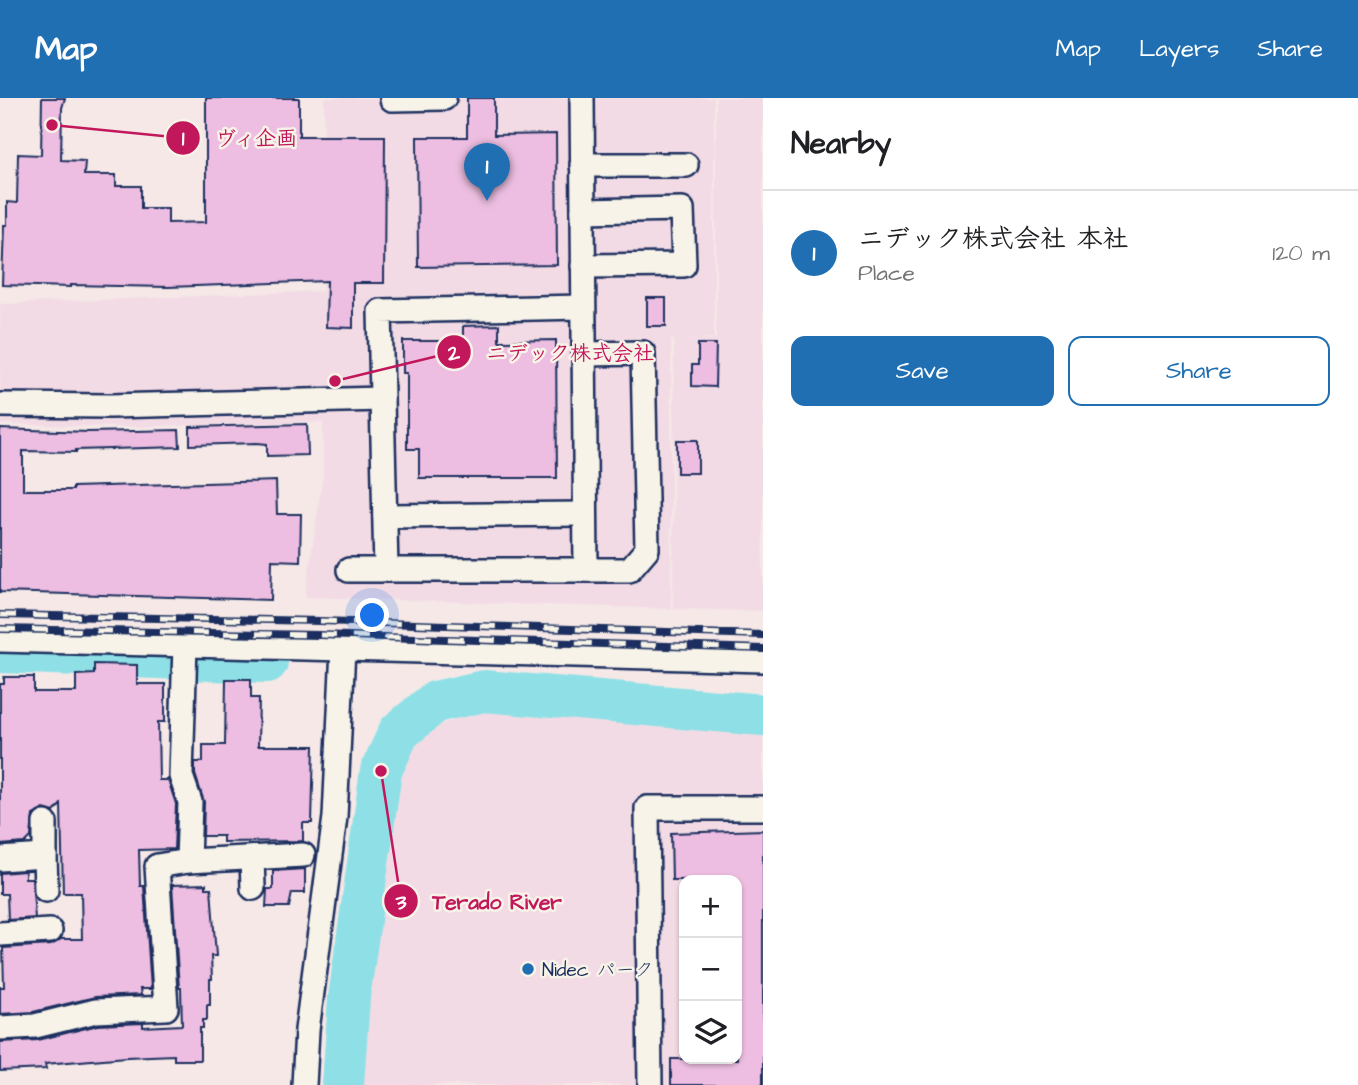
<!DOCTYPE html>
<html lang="en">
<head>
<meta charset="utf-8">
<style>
  :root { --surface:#fff; --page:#f2f2f2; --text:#202124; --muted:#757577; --line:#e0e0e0; --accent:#1f6fb2 }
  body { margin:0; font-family:"Architects Daughter","Klee One",sans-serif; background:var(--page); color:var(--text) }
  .controls { position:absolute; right:21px; bottom:21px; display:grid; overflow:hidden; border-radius:14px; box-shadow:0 2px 5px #0004 }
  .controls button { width:63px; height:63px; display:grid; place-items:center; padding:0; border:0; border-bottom:2px solid var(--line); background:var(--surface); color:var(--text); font:35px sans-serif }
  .you { position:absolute; left:373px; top:518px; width:24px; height:24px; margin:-18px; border:5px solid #fff; border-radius:50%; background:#1a73e8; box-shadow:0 0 0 10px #1a73e833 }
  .badge { display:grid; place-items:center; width:46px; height:46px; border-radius:50%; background:var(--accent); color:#fff; font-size:23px; font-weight:700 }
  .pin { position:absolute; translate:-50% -58px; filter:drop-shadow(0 2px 4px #0008) }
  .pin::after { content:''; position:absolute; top:37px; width:24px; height:21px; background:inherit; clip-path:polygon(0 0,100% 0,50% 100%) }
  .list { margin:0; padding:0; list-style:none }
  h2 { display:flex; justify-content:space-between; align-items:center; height:91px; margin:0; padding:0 28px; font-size:30px }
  h2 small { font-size:23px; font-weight:400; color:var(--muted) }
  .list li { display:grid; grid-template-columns:46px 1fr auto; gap:21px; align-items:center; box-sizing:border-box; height:126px; padding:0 28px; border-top:2px solid var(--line) }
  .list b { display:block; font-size:26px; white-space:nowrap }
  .list p { margin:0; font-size:23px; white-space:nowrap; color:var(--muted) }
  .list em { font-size:23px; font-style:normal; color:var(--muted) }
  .actions { display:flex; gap:14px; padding:21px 28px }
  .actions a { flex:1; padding:16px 0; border:2px solid var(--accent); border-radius:14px; text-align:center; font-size:24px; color:var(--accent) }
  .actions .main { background:var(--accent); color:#fff }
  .icon { flex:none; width:38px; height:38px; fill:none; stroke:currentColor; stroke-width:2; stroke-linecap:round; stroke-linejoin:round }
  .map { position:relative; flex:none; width:763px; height:987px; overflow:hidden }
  header { display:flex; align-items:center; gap:42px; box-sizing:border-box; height:98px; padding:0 35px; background:var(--accent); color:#fff }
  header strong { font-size:33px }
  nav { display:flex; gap:38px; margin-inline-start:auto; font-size:24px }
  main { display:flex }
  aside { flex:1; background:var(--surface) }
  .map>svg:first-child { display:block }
  .built { fill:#f3dbe5; fill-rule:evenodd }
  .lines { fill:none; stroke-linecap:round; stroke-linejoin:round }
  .river { stroke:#8fe0e6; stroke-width:42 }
  .building { fill:#edbee1; stroke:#1b2f5e; stroke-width:2 }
  .minor-casing { stroke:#1b2f5e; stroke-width:28 }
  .minor { stroke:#f7f3e8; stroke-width:23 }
  .rail-casing { stroke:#1b2f5e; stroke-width:8 }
  .rail { stroke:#f7f3e8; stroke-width:5; stroke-dasharray:16; stroke-linecap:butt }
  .poi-dot { fill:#1f6fb2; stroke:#f7f3e8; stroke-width:2.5 }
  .labels { text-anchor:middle; stroke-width:5; stroke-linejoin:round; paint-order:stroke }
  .poi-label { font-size:19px; fill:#1b2f5e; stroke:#f7f3e8; text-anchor:start }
  .leader { fill:none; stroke:#c2185b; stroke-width:2.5 }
  .callout-dot { fill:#c2185b; stroke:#f7f3e8; stroke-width:2.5 }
  .mark-label { font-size:21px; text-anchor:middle; font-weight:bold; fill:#fff }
  .callout-label { font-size:21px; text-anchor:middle; font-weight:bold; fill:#c2185b; stroke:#f7f3e8; stroke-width:5; stroke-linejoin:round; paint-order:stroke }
</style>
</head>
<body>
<header>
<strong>Map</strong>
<nav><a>Map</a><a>Layers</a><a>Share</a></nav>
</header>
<main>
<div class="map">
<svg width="763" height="987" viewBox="0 0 763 987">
  <rect width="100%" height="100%" fill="#f5e8e7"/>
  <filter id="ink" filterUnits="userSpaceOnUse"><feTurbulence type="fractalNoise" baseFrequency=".0143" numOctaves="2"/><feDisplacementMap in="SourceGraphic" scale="14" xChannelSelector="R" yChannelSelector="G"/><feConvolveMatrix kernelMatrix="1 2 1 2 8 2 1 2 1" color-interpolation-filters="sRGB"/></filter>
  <g filter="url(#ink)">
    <!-- built -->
    <g class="built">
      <polygon points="324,0 714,0 714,240 684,242 716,241 716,0 763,0 763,513 673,511 674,242 671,243 671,511 305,499 323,377 323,324 118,329 0,326 0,206 323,193"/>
      <path d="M482 611 763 634V987H359L361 960 397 677 424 633ZM684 782H737V961H684Z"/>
    </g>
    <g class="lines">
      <!-- river -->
      <g class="river">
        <polyline points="0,554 267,564"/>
        <polyline points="343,987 349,900 381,673 399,634 435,604 484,593 763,617"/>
      </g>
    </g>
    <!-- building -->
    <g class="building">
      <polygon points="42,0 65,0 62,10 61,62 85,63 84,77 116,77 116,88 141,88 141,110 168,110 168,125 206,124 206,0 299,0 299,38 385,38 384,185 353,185 353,230 326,229 327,183 168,189 71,187 71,189 2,187 4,127 7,127 7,104 17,105 18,56 41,57"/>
      <polygon points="467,0 494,0 494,37 556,36 557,167 418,169 417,39 467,39"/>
      <rect x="647" y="200" width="19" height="28"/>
      <polygon points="499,227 499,243 556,242 557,380 419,380 419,351 407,351 407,275 403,275 403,243 463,243 463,228"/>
      <polygon points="698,246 716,246 715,289 692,288 692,267 698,267"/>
      <polygon points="307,326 308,357 267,358 267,346 257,345 190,347 190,329"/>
      <polygon points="0,331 89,334 179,332 180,349 76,352 76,354 23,353 23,392 73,392 73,389 276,383 277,416 301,416 300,463 272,462 271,502 0,494"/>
      <rect x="677" y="342" width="21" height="33"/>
      <polygon points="94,566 137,567 137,586 165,586 165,624 158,624 159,682 168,682 176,706 174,751 139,752 140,788 144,788 151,891 140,891 141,897 95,899 33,914 0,916 0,889 4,889 3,850 51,847 61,841 82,841 81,795 63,795 61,706 54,714 44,711 33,717 31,739 25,745 0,747 0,586 4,586 4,579 34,579 34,594 76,594 76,577 94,576"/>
      <polygon points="226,581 251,581 251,600 259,600 258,648 314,648 312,725 303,725 303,743 223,744 223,738 203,738 204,704 195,676 195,664 203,664 203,647 225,647"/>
      <polygon points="763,732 763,987 671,987 671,961 737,961 737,782 672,782 671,735"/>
      <polygon points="305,771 305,795 292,795 289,809 266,809 267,791 273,791 273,773"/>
      <polygon points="25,773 25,780 32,780 35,820 8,822 7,796 0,796 0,775"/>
      <polygon points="206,786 206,790 211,790 216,858 211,858 212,881 210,881 210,907 207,907 207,922 203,922 203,930 200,930 200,962 174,962 174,957 127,959 45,966 46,971 0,973 0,944 38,942 98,927 143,925 143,929 182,927 181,890 179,890 172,787"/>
    </g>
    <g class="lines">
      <!-- minor casing -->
      <g class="minor-casing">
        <g id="minor">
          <polyline points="392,1 444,0"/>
          <polyline points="582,67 686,67"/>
          <polyline points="583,113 682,111 684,167 583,168"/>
          <polyline points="584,256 643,255 647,451 629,472 586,472"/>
          <polyline points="0,307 110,308 382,301"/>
          <polyline points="385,418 585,416"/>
          <polyline points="349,472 586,472 582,0"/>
          <polyline points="386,472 380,213 583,209"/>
          <polyline points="0,542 763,562"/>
          <polyline points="185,547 181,678 190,704 188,763"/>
          <polyline points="45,758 46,792"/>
          <polyline points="252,760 253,790"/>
          <polyline points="0,761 45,758 45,725"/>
          <polyline points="0,836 50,833"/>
          <polyline points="0,930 35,928 96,913 166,910 157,768 188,763 303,757"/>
          <polyline points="304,987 307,932 335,719 343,551"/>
          <polyline points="650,987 647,710 763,710"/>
        </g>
      </g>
      <!-- minor -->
      <use href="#minor" class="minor"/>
      <!-- rail casing -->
      <g class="rail-casing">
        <g id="rail">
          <polyline points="0,517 320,523 763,537"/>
          <polyline points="0,531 319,537 763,551"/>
        </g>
      </g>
      <!-- rail -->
      <use href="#rail" class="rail"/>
    </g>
  </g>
  <!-- markers -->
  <circle class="poi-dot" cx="528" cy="871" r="7"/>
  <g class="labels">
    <!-- poi labels -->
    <g class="poi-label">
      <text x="542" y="878">Nidec パーク</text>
    </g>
  </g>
  <!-- callouts -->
  <path class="leader" d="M52 27L183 40M335 283L454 254M381 673L401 803"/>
  <g class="callout-dot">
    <circle cx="52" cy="27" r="7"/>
    <circle cx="335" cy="283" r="7"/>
    <circle cx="381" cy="673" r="7"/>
    <circle cx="183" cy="40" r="18"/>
    <circle cx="454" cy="254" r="18"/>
    <circle cx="401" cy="803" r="18"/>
  </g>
  <g class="mark-label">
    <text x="183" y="47">1</text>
    <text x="454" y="262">2</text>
    <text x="401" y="811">3</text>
  </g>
  <g class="callout-label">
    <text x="256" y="47">ヴィ企画</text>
    <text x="570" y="262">ニデック株式会社</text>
    <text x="497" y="811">Terado River</text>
  </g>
</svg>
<div class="controls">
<button>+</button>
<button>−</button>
<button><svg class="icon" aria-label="layers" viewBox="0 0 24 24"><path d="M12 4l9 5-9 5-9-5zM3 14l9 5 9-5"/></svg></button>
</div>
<div class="you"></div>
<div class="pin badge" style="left:487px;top:103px">1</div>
</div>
<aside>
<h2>Nearby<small></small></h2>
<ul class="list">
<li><span class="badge">1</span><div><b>ニデック株式会社 本社</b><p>Place</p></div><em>120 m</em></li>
</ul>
<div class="actions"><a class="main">Save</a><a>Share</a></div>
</aside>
</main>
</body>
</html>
